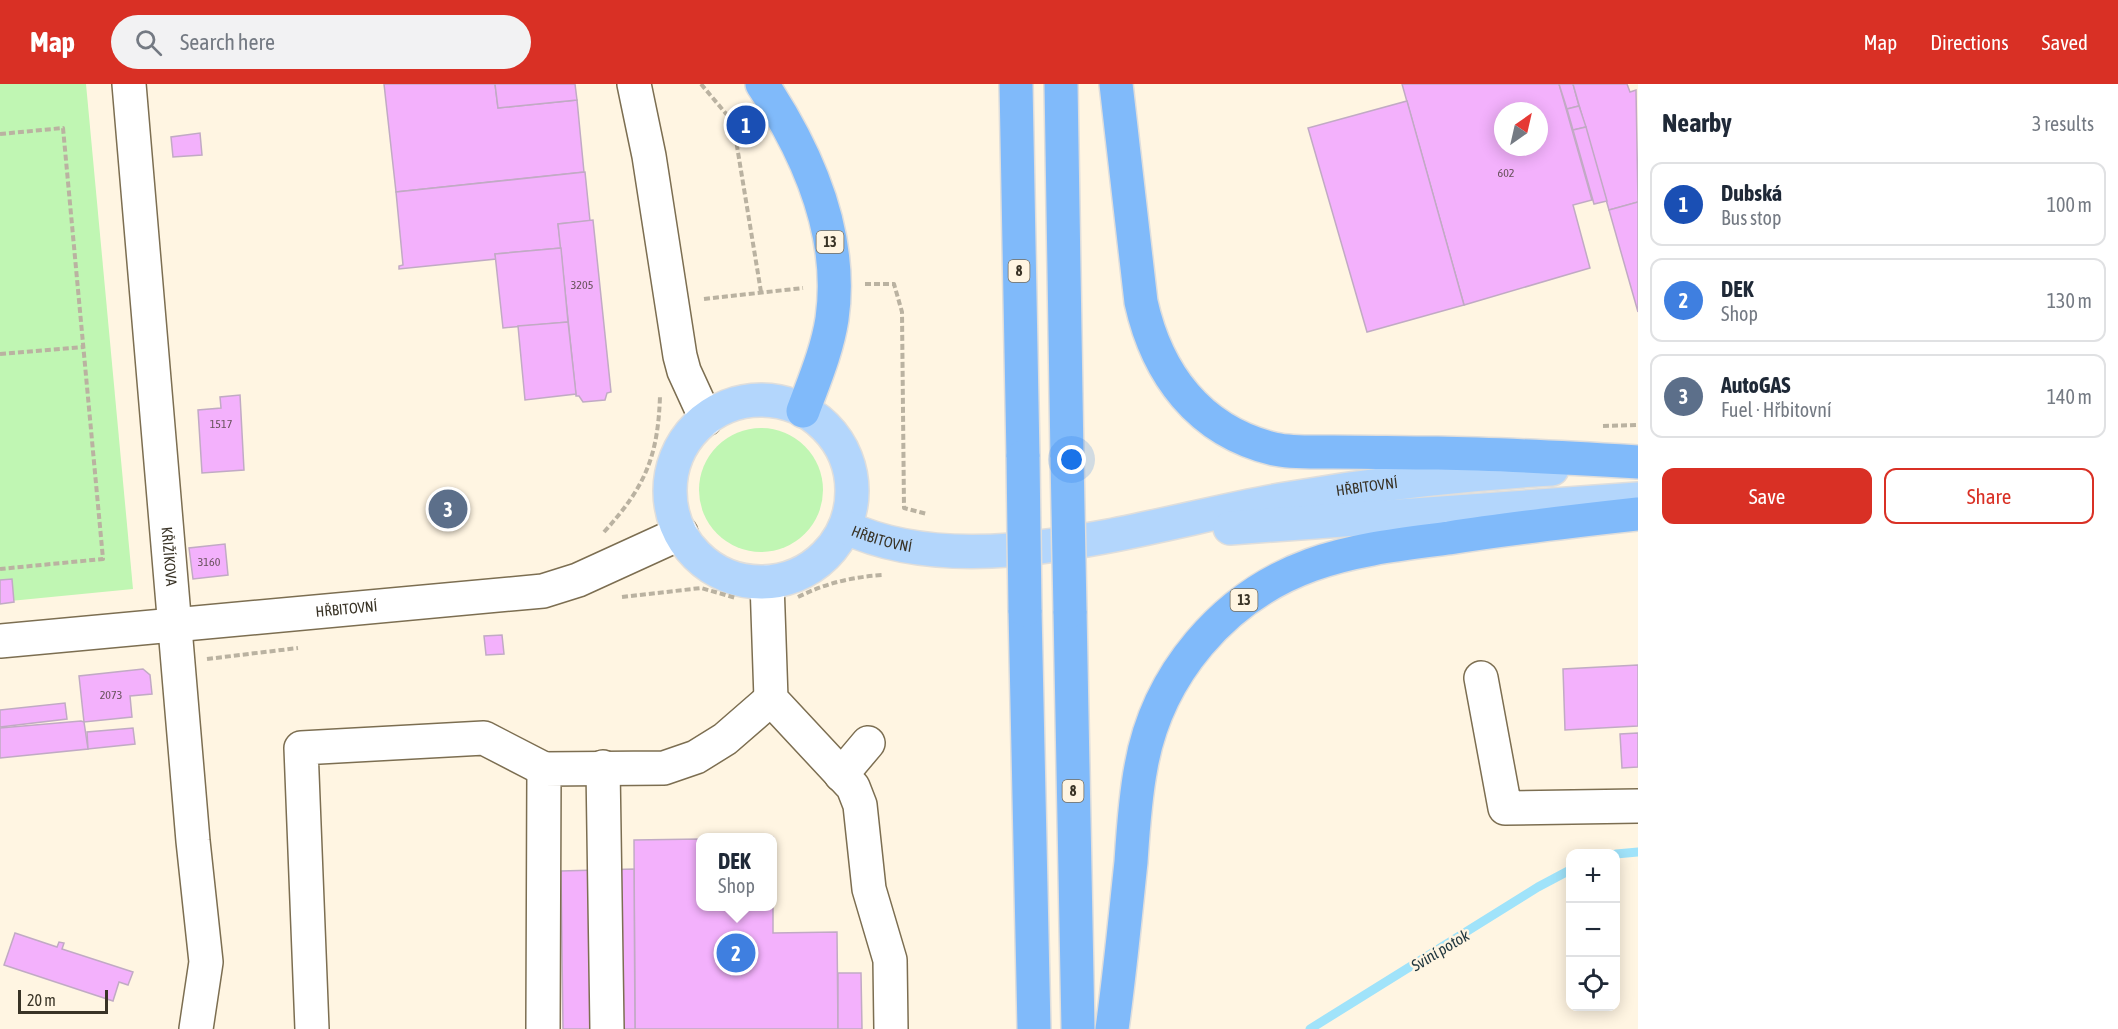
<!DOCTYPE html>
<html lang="en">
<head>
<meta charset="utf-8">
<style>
  :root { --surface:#fff; --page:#f2f2f3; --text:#1f2937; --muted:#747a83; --line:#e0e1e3; --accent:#d93025 }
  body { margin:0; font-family:"Asap Condensed",sans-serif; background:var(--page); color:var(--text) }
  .controls { position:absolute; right:18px; bottom:18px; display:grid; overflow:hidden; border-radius:12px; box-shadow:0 3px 15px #0003 }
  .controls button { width:54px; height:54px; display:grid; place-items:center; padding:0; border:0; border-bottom:2px solid var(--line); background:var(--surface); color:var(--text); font:30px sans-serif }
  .compass { position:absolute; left:1494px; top:18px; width:54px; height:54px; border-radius:50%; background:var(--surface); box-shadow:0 3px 15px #0003; rotate:34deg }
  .scale { position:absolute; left:18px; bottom:15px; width:90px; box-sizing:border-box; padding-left:6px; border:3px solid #393326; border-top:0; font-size:16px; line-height:21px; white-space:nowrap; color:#393326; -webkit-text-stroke:4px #fff5e2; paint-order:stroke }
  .you { position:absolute; left:1072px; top:376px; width:21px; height:21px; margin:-15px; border:4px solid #fff; border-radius:50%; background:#1a73e8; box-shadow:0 0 0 9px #1a73e833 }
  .badge { display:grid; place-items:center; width:39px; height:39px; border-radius:50%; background:var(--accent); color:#fff; font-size:20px; font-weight:700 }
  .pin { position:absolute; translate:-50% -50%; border:3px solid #fff; box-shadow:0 2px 6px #0006 }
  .popup { position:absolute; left:696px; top:749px; width:81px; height:78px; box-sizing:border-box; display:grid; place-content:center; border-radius:12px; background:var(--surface); filter:drop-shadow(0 2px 4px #0005); font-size:20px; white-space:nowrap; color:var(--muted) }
  .popup b { font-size:22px; color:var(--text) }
  .popup::after { content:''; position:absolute; left:50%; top:100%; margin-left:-12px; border:12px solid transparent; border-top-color:var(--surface) }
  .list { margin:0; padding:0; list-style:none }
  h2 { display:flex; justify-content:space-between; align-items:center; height:78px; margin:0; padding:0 24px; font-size:26px }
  h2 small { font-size:20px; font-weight:400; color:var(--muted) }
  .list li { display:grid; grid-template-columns:39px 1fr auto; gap:18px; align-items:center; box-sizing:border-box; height:84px; margin:0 12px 12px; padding:0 12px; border:2px solid var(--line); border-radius:12px }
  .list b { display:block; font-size:22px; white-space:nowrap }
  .list p { margin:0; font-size:20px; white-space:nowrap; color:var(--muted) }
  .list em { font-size:20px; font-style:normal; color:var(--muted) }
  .actions { display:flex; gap:12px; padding:18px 24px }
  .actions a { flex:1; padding:14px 0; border:2px solid var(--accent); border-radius:12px; text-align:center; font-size:21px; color:var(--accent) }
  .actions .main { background:var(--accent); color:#fff }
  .icon { flex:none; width:33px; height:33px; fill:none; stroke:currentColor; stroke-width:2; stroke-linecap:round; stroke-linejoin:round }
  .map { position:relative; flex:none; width:1638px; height:945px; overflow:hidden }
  header { display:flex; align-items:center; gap:36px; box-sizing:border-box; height:84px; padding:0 30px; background:var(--accent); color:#fff }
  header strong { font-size:28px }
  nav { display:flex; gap:33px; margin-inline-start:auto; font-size:21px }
  .search { width:420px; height:54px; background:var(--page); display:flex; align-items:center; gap:15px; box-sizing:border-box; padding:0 21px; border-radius:33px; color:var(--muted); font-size:22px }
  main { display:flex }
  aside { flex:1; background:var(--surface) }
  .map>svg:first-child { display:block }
  .green { fill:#c0f6b3 }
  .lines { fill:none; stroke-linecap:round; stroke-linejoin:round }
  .stream { stroke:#a0e3fa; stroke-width:9 }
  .building { fill:#f3b1fc; stroke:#c1aac4; stroke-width:1.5; fill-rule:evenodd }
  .minor-casing { stroke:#7c6e51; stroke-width:36 }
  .major-casing { stroke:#dfdedc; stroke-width:36 }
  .highway-casing { stroke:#dfdedc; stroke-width:36 }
  .path { stroke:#bab2a1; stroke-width:4; stroke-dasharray:6 3; stroke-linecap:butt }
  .minor { stroke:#fff; stroke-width:33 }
  .major { stroke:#b3d6fc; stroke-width:33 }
  .highway { stroke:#80bafa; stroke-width:33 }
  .highway-bridge-casing { stroke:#dfdedc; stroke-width:36; stroke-linecap:butt }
  .highway-bridge { stroke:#80bafa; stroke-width:33 }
  .labels { text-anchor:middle; stroke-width:5; stroke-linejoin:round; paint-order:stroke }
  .number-label { font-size:12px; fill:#68525c }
  .shield { fill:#fff5e2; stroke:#746d5e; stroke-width:1.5 }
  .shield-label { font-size:14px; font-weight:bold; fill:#393326 }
  .street-label { font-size:15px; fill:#393326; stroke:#fff5e2 }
  .water-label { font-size:16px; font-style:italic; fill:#1f353d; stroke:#fff5e2 }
</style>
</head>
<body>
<header>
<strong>Map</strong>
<div class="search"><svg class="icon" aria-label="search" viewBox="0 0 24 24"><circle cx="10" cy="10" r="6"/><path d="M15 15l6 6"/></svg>Search here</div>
<nav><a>Map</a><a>Directions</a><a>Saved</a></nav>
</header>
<main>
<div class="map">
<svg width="1638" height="945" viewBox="0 0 1638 945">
  <rect width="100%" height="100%" fill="#fff5e2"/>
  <!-- green -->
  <g class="green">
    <polygon points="0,0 86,0 133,505 0,518"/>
    <circle cx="761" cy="406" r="62"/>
  </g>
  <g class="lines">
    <!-- stream -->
    <g class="stream">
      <polyline points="1616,770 1638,768"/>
      <polyline points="1310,945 1538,803 1570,786"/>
    </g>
  </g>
  <!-- building -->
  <g class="building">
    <polygon points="384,0 495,0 498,24 577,16 584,88 396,108"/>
    <polygon points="495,0 575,0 577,16 498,24"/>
    <path d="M1402 0H1559L1592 116 1573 121 1590 184 1464 221ZM1503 27H1539V63H1503Z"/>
    <polygon points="1559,0 1573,0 1579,22 1567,25"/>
    <polygon points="1573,0 1627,0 1630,8 1636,6 1638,118 1609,126"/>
    <polygon points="1407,17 1464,221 1367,248 1308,44"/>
    <polygon points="1579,22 1586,43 1573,46 1567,25"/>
    <polygon points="1586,43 1607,117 1594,120 1573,46"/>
    <polygon points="200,49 202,71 173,73 171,53"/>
    <polygon points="585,88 590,137 558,140 561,164 495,170 496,175 399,185 399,182 403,181 396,108"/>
    <polygon points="1638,118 1638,228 1609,126"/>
    <polygon points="593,136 611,308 607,309 605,316 583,318 579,312 576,312 558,140"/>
    <polygon points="561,164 568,238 503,244 495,170"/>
    <polygon points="568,238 576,310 525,316 518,242"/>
    <polygon points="240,311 244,386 202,389 198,326 221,324 220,313"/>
    <polygon points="225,460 228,491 193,495 189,464"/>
    <polygon points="12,495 14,518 0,520 0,496"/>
    <polygon points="502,551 504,570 486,571 484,552"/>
    <polygon points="1638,581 1638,642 1565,646 1563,585"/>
    <polygon points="143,585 150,591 152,610 130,612 132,633 84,638 79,592"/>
    <polygon points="65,619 67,635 0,643 0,626"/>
    <polygon points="81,637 84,638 88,665 0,674 0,644"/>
    <polygon points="133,644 135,660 88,665 87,648"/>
    <polygon points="1638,649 1638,683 1622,684 1620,650"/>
    <polygon points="773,753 773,849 837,848 838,945 635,945 634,756 700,755 700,822 772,822 772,754 761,754"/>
    <polygon points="634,785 635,945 563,945 561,787"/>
    <polygon points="15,849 57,863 59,858 64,859 62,865 133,888 128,901 119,898 113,917 4,881"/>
    <polygon points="838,889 861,889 862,945 838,945"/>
  </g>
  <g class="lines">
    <!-- minor casing -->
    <g class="minor-casing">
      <g id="minor">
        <path id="s1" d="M129 0 193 757 206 878 196 945"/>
        <polyline points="634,0 649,72 680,272 684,287 706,335"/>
        <polyline points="767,498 771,615 853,703 860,721 869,805 890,876 891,945"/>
        <path id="s2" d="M0 557 543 507 578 496 681 449"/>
        <polyline points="1481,594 1505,724 1638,722"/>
        <polyline points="603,683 607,945"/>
        <polyline points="841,691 868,659"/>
        <polyline points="312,945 301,664 484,654 544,685"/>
        <polyline points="543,945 544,685 664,684 696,673 725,655 771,615"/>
      </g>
    </g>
    <!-- major casing -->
    <g class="major-casing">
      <g id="major">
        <circle cx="761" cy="407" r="91"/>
        <path id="s3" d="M845 443C973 503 1154 437 1286 415 1374 400 1464 390 1552 385"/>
        <polyline points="1230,444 1638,415"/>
      </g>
    </g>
    <!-- highway casing -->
    <g class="highway-casing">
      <g id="highway">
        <path d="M762 0C808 69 844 151 832 235 827 267 814 297 803 327"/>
        <polyline points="1016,0 1023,373"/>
        <polyline points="1061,0 1067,373"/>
        <path d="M1116 0 1141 218C1157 290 1199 347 1274 365 1292 369 1313 368 1333 368 1368 368 1403 369 1438 369 1505 370 1571 374 1638 378"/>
        <polyline points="1025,526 1034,945"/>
        <polyline points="1070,527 1078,945"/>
        <path d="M1112 945C1120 889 1125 834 1131 778 1133 747 1135 714 1141 683 1157 591 1223 513 1311 481 1355 465 1403 460 1449 454 1512 444 1575 437 1638 430"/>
      </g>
    </g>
    <!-- path -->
    <g class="path">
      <polyline points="701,0 733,38 761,208"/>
      <polyline points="0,50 63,44 103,475 0,485"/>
      <polyline points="865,200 894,200 902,228 904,424 927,430"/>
      <polyline points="704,215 803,204"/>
      <polyline points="0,270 84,263"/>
      <polyline points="1603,342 1638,341"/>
      <path d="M604 448C645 403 658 373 660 312"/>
      <polyline points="622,513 701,504 736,514"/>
      <path d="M798 513C826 499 852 493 883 491"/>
      <polyline points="207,575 298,564"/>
    </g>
    <!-- minor -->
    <use href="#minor" class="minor"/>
    <!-- major -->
    <use href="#major" class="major"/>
    <!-- highway -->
    <use href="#highway" class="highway"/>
    <!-- highway-bridge casing -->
    <g class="highway-bridge-casing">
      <g id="highway-bridge">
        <polyline points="1023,373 1025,526"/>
        <polyline points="1067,373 1070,527"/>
      </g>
    </g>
    <!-- highway-bridge -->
    <use href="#highway-bridge" class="highway-bridge"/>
  </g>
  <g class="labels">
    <!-- number labels -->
    <g class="number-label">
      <text x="1506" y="93">602</text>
      <text x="582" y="205">3205</text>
      <text x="221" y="344">1517</text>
      <text x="209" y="482">3160</text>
      <text x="111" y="615">2073</text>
    </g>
    <!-- shield labels -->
    <g class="shield">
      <rect x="816.5" y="147" width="27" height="22" rx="4.5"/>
      <rect x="1008.5" y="176" width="21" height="22" rx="4.5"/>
      <rect x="1230.5" y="505" width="27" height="22" rx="4.5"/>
      <rect x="1062.5" y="696" width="21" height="22" rx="4.5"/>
    </g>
    <g class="shield-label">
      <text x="830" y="163">13</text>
      <text x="1019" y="192">8</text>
      <text x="1244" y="521">13</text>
      <text x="1073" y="712">8</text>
    </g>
    <!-- street labels -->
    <g class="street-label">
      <text dy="5" stroke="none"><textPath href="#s3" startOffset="531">HŘBITOVNÍ</textPath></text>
      <text dy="5" stroke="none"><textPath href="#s3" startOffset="39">HŘBITOVNÍ</textPath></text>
      <text dy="5" stroke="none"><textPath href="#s1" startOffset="474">KŘIŽÍKOVA</textPath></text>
      <text dy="5" stroke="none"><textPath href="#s2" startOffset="348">HŘBITOVNÍ</textPath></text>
    </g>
    <!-- water labels -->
    <g class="water-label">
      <text transform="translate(1440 866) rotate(-31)" y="6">Sviní potok</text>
    </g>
  </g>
</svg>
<div class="controls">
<button>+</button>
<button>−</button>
<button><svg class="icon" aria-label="locate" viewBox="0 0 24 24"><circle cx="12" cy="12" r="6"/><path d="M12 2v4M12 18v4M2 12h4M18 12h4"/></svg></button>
</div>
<svg class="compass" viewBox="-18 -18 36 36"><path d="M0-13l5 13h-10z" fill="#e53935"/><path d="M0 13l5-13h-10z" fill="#747a83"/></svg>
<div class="scale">20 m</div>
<div class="you"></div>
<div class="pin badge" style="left:746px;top:41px;background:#1a4fb4">1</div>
<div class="pin badge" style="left:736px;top:869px;background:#3f7fe0">2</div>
<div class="popup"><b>DEK</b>Shop</div>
<div class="pin badge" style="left:448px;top:425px;background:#5c6f8a">3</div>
</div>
<aside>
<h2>Nearby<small>3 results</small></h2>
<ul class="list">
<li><span class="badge" style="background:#1a4fb4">1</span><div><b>Dubská</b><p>Bus stop</p></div><em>100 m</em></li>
<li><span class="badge" style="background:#3f7fe0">2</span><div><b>DEK</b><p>Shop</p></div><em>130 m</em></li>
<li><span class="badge" style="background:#5c6f8a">3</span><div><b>AutoGAS</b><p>Fuel · Hřbitovní</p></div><em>140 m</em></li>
</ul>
<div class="actions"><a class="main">Save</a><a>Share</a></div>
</aside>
</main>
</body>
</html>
